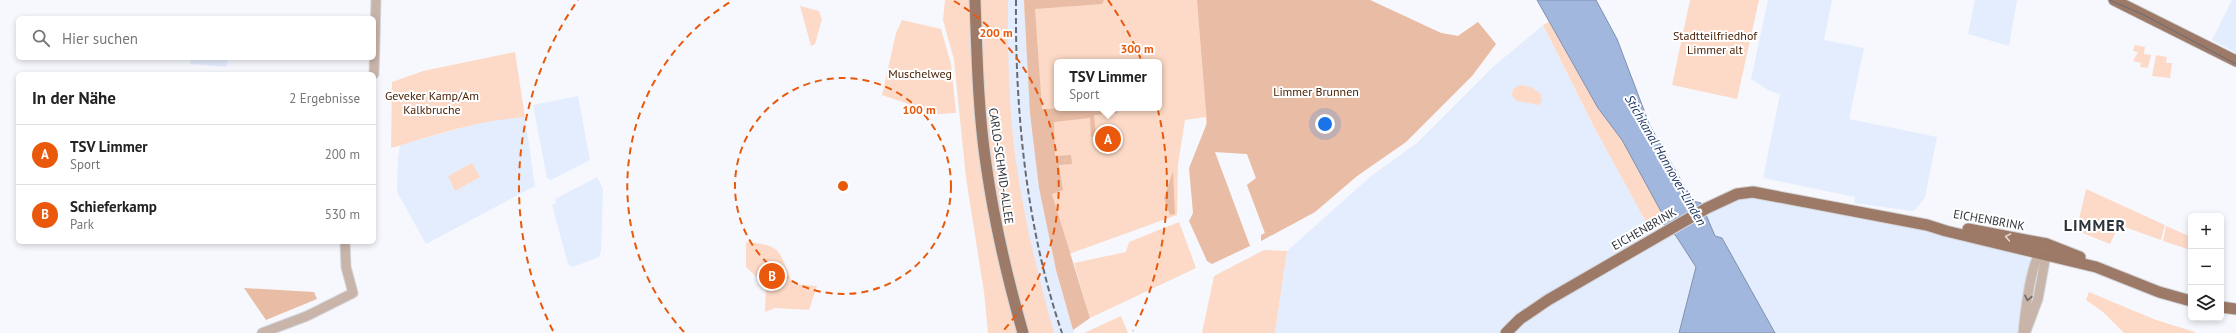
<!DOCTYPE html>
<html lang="de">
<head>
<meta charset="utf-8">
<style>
  :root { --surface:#fff; --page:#f2f2f2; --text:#222; --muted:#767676; --line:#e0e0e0; --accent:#ea580c }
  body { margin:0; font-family:"PT Sans",sans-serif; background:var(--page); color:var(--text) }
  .controls { position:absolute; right:12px; bottom:12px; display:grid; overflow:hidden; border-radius:6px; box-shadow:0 2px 6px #0003 }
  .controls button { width:36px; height:36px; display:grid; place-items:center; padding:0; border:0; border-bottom:1px solid var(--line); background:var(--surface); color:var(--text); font:20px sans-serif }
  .you { position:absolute; left:1325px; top:124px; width:14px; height:14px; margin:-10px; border:3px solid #fff; border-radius:50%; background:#1a73e8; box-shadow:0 0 0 6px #1a73e833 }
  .badge { display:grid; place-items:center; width:26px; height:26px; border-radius:50%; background:var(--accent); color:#fff; font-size:13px; font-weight:700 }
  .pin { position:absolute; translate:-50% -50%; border:2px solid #fff; box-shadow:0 1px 4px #0006 }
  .popup { position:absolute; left:1054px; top:59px; width:108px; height:52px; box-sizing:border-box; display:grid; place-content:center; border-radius:6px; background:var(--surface); filter:drop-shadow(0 1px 3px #0005); font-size:13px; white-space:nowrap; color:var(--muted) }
  .popup b { font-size:15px; color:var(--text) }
  .popup::after { content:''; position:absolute; left:50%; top:100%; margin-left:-8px; border:8px solid transparent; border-top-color:var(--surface) }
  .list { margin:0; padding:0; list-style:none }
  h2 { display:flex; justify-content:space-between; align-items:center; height:52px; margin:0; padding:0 16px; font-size:17px }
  h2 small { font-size:13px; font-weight:400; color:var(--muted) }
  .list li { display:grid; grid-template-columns:26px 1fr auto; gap:12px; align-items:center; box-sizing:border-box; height:60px; padding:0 16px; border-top:1px solid var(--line) }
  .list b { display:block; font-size:15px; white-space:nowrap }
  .list p { margin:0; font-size:13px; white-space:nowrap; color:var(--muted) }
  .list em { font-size:13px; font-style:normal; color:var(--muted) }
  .icon { flex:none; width:22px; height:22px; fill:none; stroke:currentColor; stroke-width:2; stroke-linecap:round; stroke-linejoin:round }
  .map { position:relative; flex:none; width:2236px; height:333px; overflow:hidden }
  .search { position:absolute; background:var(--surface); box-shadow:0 2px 6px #0003; left:16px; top:16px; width:360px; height:44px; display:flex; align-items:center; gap:10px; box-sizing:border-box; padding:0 14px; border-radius:6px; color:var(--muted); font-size:15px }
  .panel { position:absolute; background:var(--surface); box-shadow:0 2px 6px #0003; left:16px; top:72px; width:360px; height:172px; border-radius:6px }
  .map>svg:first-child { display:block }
  .built { fill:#e4edfe }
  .green { fill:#fddac7; fill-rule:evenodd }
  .forest { fill:#e9bda5 }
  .water { fill:#a1b7de; stroke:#7f90ad }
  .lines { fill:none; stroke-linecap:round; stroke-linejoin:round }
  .minor-casing { stroke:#d2d5da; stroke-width:11 }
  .major-casing { stroke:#d2d5da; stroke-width:13 }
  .minor { stroke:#c8b4a9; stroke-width:9 }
  .major { stroke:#9d7a67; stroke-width:11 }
  .tram { stroke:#676b73; stroke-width:1 }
  .rail { stroke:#676b73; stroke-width:2; stroke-dasharray:6 3; stroke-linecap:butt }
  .oneway { stroke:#e2d7d1 }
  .oneway2 { stroke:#6c6768 }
  .ring { fill:none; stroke:#e8590c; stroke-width:2; stroke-dasharray:7 5 }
  .labels { text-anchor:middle; stroke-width:4; stroke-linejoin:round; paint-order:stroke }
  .park-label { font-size:12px; fill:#492105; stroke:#fff }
  .street-label { font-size:12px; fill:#2f343c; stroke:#fff }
  .water-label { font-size:13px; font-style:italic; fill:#152f5f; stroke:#fff }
  .district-label { font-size:16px; font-weight:bold; letter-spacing:1px; fill:#2f343c; stroke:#fff }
  .centre { fill:#e8590c; stroke:#fff; stroke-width:2 }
  .ring-label { font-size:12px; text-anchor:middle; font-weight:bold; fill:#e8590c; stroke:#fff; stroke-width:4; stroke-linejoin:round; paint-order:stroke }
</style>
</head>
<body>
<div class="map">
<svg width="2236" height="333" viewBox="0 0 2236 333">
  <rect width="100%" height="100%" fill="#f6f8fd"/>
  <!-- built -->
  <g class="built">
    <polygon points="1003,0 1024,0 1039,188 1056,270 1074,333 1046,333 1015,190"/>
    <polygon points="1768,0 1832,0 1824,40 1864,48 1849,119 1937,137 1925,197 1916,209 1912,211 1854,203 1855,197 1763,178 1780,94 1770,91 1751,79"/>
    <polygon points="1975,0 2017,0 2009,46 1968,34"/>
    <polygon points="2232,0 2236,0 2236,53 2212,40"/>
    <polygon points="1543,25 1594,127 1655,238 1737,194 1927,225 2031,259 2023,333 1775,333 1722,238 1715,236 1707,217 1676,236 1696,267 1679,333 1275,333 1287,251 1371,176 1417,143 1494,66"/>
    <polygon points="190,58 228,58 227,67 190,64"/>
    <polygon points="578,96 590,160 551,180 547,178 533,105"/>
    <polygon points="525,117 535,186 426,244 397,192 398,158 400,145 469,126 505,118"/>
    <polygon points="597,177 603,189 601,251 599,257 573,267 568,264 552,205 556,203 555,199"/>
  </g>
  <!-- green -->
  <g class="green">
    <polygon points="945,0 969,0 979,137 1019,333 988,333 984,292 966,178 954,60 943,20"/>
    <path d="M981 0H1008C1008 37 1008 75 1011 113 1016 187 1034 261 1054 333H1028C1013 275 996 217 989 158 984 105 982 53 981 0Z"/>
    <path d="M1049 0H1370L1441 33 1458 36 1478 22 1496 44 1472 76 1406 142 1357 176 1315 212 1261 241V235L1265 233 1247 185 1256 178 1247 154 1215 152 1206 130V117L1185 120 1178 164 1177 215 1069 254 1036 158 1030 113 1024 5 1049 2ZM1057 62H1159V108H1057Z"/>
    <polygon points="1690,0 1759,0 1737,99 1672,85"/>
    <polygon points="800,6 819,11 822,19 815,44 811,46"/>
    <polygon points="902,20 941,29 951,64 956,113 938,114 882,95 896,33"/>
    <polygon points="1549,22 1598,108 1622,140 1663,215 1663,224 1651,231 1594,127 1543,25"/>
    <polygon points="2135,45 2145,47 2144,54 2151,55 2148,68 2140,67 2141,63 2133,61 2138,52 2133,51"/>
    <path d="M515 52 525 117C479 120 435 135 391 148L392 82 423 71Z"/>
    <polygon points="2156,55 2167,57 2166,63 2172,63 2170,78 2152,76"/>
    <polygon points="1520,85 1531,87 1540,93 1542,100 1539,105 1517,101 1512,96 1513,89"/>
    <polygon points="472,163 480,177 455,191 448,176"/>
    <polygon points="2086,189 2165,225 2161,240 2119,225 2110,244 2075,230 2077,228"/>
    <polygon points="1179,222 1196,268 1090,318 1074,263 1126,252 1129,242"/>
    <polygon points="2166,226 2191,237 2191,250 2163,241"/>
    <path d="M746 242C785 245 778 252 793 284L817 286 809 310 775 308 765 312 766 286 746 267Z"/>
    <polygon points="1264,250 1287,251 1275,333 1202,333 1214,276"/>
    <polygon points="2089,292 2156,320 2195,332 2195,333 2124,333 2103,312 2086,300"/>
    <polygon points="1121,316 1128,333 1084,333"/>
  </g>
  <!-- forest -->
  <g class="forest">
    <polygon points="1024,0 1104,0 1102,4 1035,9 1042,109 1113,108 1118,113 1094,115 1096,137 1091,137 1090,118 1054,122 1055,156 1071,155 1072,164 1059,165 1063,190 1052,194 1090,318 1073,330 1056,270 1039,188 1030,113"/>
    <polygon points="1197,0 1370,0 1441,33 1458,36 1478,22 1496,44 1472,76 1406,142 1357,176 1315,212 1261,241 1261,235 1265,233 1247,185 1256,178 1247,154 1215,152 1250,246 1212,264 1207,261 1189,221 1193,213 1189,168 1207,123"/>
    <polygon points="1173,171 1175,214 1170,215 1164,198"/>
    <polygon points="244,288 314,292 317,299 266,320"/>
  </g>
  <!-- water -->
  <polygon class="water" points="1537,0 1596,0 1617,39 1650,126 1693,201 1701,203 1715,236 1722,238 1775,333 1679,333 1696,267 1676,236 1663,224 1663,215 1622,140 1598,108"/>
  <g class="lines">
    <!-- minor casing -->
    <g class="minor-casing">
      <g id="minor">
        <polyline points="374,74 376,0"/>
        <polyline points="2026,331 2038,299 2047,249"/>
        <polyline points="262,333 307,316 353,293 346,267 345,242"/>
        <path d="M2023 333C2025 314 2030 264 2042 249"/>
      </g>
    </g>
    <!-- major casing -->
    <g class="major-casing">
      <g id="major">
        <path d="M975 0C977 55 978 110 986 164 994 221 1007 277 1023 333"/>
        <polyline points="2114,0 2236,61"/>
        <polyline points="1968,229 2047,244 2080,257"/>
        <polyline points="2221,307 2236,309"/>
        <polyline points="1506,333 1520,319 1548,300 1707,208 1737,194 1753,192 1927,225 1946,231 2096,267 2159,292 2191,301"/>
      </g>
    </g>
    <!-- minor -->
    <use href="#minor" class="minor"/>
    <!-- major -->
    <use href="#major" class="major"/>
    <!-- tram -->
    <polyline class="tram" points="2109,0 2142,14 2236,64"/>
    <!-- rail -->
    <path class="rail" d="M1016 0C1015 112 1026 227 1062 333"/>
  </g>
  <!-- one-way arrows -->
  <defs><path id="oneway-chevron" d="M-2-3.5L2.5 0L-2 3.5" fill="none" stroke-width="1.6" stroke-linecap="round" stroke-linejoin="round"/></defs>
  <use class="oneway" href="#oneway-chevron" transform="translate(2008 237) rotate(-170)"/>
  <use class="oneway2" href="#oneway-chevron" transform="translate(2028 298) rotate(101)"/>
  <!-- distance rings -->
  <g class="ring">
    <circle cx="843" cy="186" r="108"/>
    <path d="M684 332A216 216 0 0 1 732 1M954 1A216 216 0 0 1 1002 332"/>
    <path d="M553 331A324 324 0 0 1 578 0M1108 0A324 324 0 0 1 1133 331"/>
  </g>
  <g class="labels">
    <!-- park labels -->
    <g class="park-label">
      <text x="1715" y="40">Stadtteilfriedhof<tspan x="1715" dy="14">Limmer alt</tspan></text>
      <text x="920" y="78">Muschelweg</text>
      <text x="1316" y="96">Limmer Brunnen</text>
      <text x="432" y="100">Geveker Kamp/Am<tspan x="432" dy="14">Kalkbruche</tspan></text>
    </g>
    <!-- street labels -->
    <g class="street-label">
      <text transform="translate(1001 166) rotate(82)" y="4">CARLO-SCHMID-ALLEE</text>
      <text transform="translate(1989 220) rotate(10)" y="4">EICHENBRINK</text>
      <text transform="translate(1644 229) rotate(-30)" y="4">EICHENBRINK</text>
    </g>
    <!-- water labels -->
    <g class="water-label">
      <text transform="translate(1666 160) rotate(60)" y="5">Stichkanal Hannover-Linden</text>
    </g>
    <!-- district labels -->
    <g class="district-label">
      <text x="2095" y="231">LIMMER</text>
    </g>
  </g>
  <circle cx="843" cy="186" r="6" class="centre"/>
  <g class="ring-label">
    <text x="996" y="37">200 m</text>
    <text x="1137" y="53">300 m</text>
    <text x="919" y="114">100 m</text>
  </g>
</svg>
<div class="controls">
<button>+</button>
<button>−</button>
<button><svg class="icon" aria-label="layers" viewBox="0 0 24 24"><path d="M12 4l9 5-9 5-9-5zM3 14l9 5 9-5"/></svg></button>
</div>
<div class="you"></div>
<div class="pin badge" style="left:1108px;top:139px">A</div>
<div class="popup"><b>TSV Limmer</b>Sport</div>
<div class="pin badge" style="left:772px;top:276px">B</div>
<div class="search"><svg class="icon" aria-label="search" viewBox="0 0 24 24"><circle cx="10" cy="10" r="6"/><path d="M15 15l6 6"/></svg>Hier suchen</div>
<section class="panel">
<h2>In der Nähe<small>2 Ergebnisse</small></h2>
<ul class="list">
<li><span class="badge">A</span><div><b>TSV Limmer</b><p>Sport</p></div><em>200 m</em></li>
<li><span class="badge">B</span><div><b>Schieferkamp</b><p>Park</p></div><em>530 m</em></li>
</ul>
</section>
</div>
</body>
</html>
